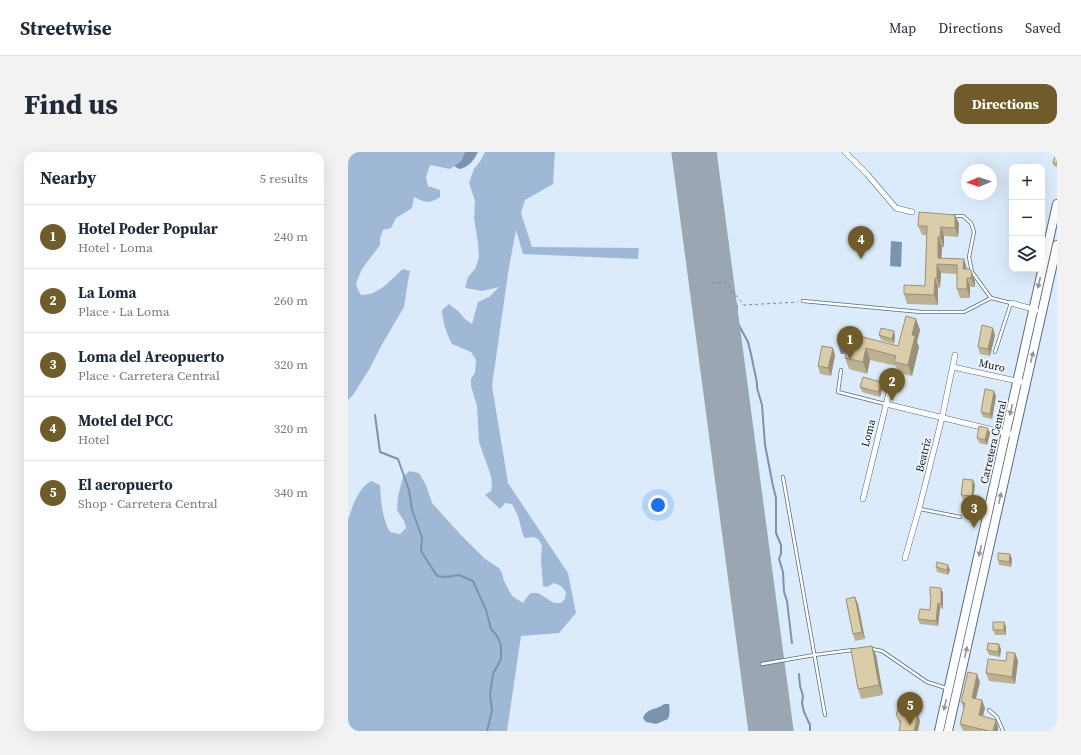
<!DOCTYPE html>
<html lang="en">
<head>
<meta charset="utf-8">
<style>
  :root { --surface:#fff; --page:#f2f2f3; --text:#1f2937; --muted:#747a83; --line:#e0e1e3; --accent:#6f5c2a }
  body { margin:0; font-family:"Source Serif 4",serif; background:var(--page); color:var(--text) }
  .controls { position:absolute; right:12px; top:12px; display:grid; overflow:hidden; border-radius:8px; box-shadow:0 4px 16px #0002 }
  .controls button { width:36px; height:36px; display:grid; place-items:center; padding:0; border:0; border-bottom:1px solid var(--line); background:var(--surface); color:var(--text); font:20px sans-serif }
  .compass { position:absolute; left:613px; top:12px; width:36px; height:36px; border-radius:50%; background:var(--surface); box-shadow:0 4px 16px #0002; rotate:268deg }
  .you { position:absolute; left:310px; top:353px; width:14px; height:14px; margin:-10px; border:3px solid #fff; border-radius:50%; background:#1a73e8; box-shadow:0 0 0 6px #1a73e833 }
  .badge { display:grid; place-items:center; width:26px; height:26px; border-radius:50%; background:var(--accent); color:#fff; font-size:13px; font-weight:700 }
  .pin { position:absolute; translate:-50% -33px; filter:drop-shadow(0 1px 2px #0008) }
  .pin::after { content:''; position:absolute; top:21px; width:14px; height:12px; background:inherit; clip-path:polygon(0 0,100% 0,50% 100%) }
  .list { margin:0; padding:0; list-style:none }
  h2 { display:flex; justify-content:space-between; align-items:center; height:52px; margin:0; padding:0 16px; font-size:17px }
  h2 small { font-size:13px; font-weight:400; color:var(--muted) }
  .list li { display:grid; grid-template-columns:26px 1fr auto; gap:12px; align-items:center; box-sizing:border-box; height:64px; padding:0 16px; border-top:1px solid var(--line) }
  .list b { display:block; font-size:15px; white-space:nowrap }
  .list p { margin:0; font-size:13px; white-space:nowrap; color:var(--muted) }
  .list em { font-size:13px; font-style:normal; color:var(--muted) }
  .icon { flex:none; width:22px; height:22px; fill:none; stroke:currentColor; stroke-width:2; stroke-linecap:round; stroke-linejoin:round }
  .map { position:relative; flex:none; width:709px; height:579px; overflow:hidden; border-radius:12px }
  header { display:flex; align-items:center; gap:24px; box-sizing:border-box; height:56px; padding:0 20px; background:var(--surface); border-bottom:1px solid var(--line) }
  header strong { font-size:19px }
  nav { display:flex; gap:22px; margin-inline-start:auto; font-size:14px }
  .intro { display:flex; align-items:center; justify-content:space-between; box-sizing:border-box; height:96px; padding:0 24px }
  h1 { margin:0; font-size:28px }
  .button { padding:10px 18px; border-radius:12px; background:var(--accent); color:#fff; font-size:14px; font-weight:700 }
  main { display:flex; gap:24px; padding:0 24px }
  aside { flex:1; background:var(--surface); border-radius:12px; box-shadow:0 4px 16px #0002 }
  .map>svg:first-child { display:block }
  .green { fill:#9fb8d5 }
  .water { fill:#7b93af }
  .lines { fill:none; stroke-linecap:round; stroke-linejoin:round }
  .stream { stroke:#7b93af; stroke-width:2 }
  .runway { stroke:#9aa6b4; stroke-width:45 }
  .service-casing { stroke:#566c84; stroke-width:4 }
  .minor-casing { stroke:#566c84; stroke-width:6 }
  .primary-casing { stroke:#566c84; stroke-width:10 }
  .path { stroke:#7a8693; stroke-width:1; stroke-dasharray:3 3; stroke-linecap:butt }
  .service { stroke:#fff; stroke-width:2.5 }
  .minor { stroke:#fff; stroke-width:5 }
  .primary { stroke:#fff; stroke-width:8 }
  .wall { fill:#bcb092 }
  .shaded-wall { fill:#999077 }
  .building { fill:#dbcdaa; stroke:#999077 }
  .oneway { fill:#92969a }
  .labels { text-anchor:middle; stroke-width:3.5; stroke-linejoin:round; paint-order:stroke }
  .street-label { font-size:11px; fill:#0d151f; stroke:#f2f7fc }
</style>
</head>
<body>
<header>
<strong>Streetwise</strong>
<nav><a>Map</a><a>Directions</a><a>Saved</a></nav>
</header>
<div class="intro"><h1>Find us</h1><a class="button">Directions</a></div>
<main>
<aside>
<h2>Nearby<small>5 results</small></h2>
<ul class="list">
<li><span class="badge">1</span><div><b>Hotel Poder Popular</b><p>Hotel · Loma</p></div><em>240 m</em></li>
<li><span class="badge">2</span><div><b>La Loma</b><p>Place · La Loma</p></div><em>260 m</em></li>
<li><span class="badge">3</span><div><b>Loma del Areopuerto</b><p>Place · Carretera Central</p></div><em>320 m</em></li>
<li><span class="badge">4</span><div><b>Motel del PCC</b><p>Hotel</p></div><em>320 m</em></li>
<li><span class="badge">5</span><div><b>El aeropuerto</b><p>Shop · Carretera Central</p></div><em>340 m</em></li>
</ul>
</aside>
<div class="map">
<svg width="709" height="579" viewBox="0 0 709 579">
  <rect width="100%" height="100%" fill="#dcebfb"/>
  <!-- green -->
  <g class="green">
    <path d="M0 0H117L113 9 102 17 82 13 78 25 80 34 92 38V45C80 52 78 51 66 45L64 56 48 66 43 76 35 78 32 86V93L14 117 8 131 10 138 13 143C32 143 42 128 55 117L62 119 60 129 56 155 32 196 22 216 5 243 0 248Z"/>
    <path d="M137 0H207L205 32 177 48 173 61 184 95 291 96 290 107 175 102 168 78 161 115 144 234 160 331 220 421 228 461 211 481 173 484 159 579H0V368C5 353 9 338 23 329L32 333C33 350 34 366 42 380L52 382 58 376 56 369 49 358 50 344 55 325 61 319 71 321 78 333 84 351 112 382 137 407 151 416 154 421 156 429 164 444 175 451 179 445 183 441H190L206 451H213L217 447 218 440 213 434 206 431 199 435 195 434 193 408 194 394 191 388 186 385 177 386 175 383 170 364 164 352 157 351 152 357 137 343 143 339 144 333 143 324 131 290 129 254 123 234V227L127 221 128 208 123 200 104 192C98 180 95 171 94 158L101 152 110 159 117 167 124 172 130 150 141 145 151 135 134 139 117 136 120 125 127 117 131 105 130 91 126 66 127 49 121 31 126 17 133 8Z"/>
  </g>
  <!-- water -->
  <g class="water">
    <path d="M117 0H130C126 8 120 16 111 17L106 14 113 9Z"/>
    <polygon points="543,89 554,90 553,115 542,114"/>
    <path d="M498 189H501L499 200 497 202H493C491 199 492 196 490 192Z"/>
    <path d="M316 552H321C322 557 322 562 320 567L308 572 298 570 295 566C298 556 309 558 316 552Z"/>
  </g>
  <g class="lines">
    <!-- stream -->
    <g class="stream">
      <polyline points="383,143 389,154 387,166 400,190 403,202 409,231 409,236 414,253 417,293 425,334 428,346 428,381 433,393 433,402 431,407 435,420 436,440 439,449 444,491"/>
      <polyline points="27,263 32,300 50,307 61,338 64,358 74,385 73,399 89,424 98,425 111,423 125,429 138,458 143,477 149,484 153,493 153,507 145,522 142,542 144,559 139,579"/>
      <polyline points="451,522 452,534 455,544 454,551 456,560 462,573 462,579"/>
    </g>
    <!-- runway -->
    <polyline class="runway" points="346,0 423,579"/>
    <!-- service casing -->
    <g class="service-casing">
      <g id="service">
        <polyline points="606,64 615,64 623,71 626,80 621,105 624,120 643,146 663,151 647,200"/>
        <polyline points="455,149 573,160 616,160 643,146"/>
        <polyline points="493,218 490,240 537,252"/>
        <polyline points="435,325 477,563"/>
        <polyline points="572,357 612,365"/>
        <polyline points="524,497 534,499 579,530 598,536"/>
        <polyline points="414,512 466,503 505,498"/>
        <polyline points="641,558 649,565 655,579"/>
      </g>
    </g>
    <!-- minor casing -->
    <g class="minor-casing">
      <g id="minor">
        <polyline points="497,0 519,22 548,56 564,60"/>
        <polyline points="663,151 688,158"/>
        <polyline points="605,215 678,231"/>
        <polyline points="538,252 666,283"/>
        <polyline points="515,347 546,220"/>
        <polyline points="557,406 571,357 594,266 607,203"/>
      </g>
    </g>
    <!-- primary casing -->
    <g class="primary-casing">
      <g id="primary">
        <polyline points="591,579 709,52"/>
        <polyline points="600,579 709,93"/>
      </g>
    </g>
    <!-- path -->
    <polyline class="path" points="364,131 377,130 396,153 450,150"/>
    <!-- service -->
    <use href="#service" class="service"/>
    <!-- minor -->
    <use href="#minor" class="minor"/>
    <!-- primary -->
    <use href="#primary" class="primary"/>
  </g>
  <!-- wall -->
  <g class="wall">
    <polygon points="709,5 709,15 706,14 705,11"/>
    <polygon points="607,63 611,72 610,85 596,84 596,95 594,95 593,106 619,117 627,129 627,135 622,135 622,146 612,146 609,137 609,122 593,121 592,136 590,135 590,153 559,152 556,142 577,134 579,83 574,83 570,74"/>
    <polygon points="568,167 572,178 569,190 571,195 564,224 551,221 548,214 522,208 519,222 501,217 497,206 506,187 550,194"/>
    <polygon points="531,183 547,184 546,192 533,188"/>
    <polygon points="647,183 642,204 632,202 630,195"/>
    <polygon points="487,203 483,224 472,222 470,214"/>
    <polygon points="533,230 535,235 532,245 514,240 512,235"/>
    <polygon points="648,244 644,267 635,265 633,260"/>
    <polygon points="642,281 639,293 631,291 629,286"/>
    <polygon points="625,328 627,333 625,349 615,348 613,343"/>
    <polygon points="662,402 664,407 663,415 651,413 650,408"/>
    <polygon points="588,415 602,418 600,423 589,420"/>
    <polygon points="595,441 595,457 592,456 590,474 572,472 570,467 582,458 583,446 582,443"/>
    <polygon points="507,445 510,452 517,487 507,489 505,482"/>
    <polygon points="656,470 658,475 658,483 647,483 645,478"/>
    <polygon points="653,497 652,505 641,503 639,498"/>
    <polygon points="667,501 670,509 667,532 641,529 638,521 658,509"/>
    <polygon points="528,503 535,543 513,547 510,537"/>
    <polygon points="632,530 628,547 637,556 635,564 648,568 650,575 650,579 615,579 612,572 616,557 613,550"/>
    <polygon points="548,563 572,569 552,572 551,571"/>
  </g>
  <!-- shaded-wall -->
  <g class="shaded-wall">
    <polygon points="607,63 611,72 610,85 607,76"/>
    <polygon points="593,75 596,84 596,95 592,85"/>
    <polygon points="590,85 594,95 593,112 590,106"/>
    <polygon points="616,107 619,117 615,117"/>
    <polygon points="589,112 593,121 592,136 589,126"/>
    <polygon points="624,120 627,129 627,135 623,126"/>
    <polygon points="587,126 590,135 590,153 586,143"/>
    <polygon points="619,126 622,135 622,146 619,137"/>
    <polygon points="568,167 572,178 569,190 571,195 564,224 560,213 564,183"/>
    <polygon points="645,176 647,183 642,204 640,197"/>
    <polygon points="546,179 547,184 546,192 544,187"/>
    <polygon points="485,196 487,203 483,224 480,216"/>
    <polygon points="518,196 522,208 519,222 515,210"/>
    <polygon points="533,230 535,235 532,245 530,240"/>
    <polygon points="646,239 648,244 644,267 642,262"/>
    <polygon points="640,276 642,281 639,293 637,288"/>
    <polygon points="625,328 627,333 625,349 624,344"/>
    <polygon points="662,402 664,407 663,415 661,410"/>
    <polygon points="600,413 602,418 600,423 599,418"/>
    <polygon points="593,436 595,441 595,457 593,452"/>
    <polygon points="507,445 510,452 517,487 514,480"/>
    <polygon points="590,451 592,456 590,474 588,469"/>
    <polygon points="656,470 658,475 658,483 656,478"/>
    <polygon points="651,492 653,497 652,505 650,500"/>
    <polygon points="524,494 528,503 535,543 531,533"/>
    <polygon points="667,501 670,509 667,532 664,525"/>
    <polygon points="629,522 632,530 626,553 624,546"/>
    <polygon points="634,548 637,556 633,571 631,563"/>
    <polygon points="570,562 572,569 570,579 566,579"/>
    <polygon points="648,568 650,575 650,579 645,579"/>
  </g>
  <!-- building -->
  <g class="building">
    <polygon points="707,4 709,5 709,12 705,11"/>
    <polygon points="571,60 607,63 607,76 593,75 592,85 590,85 590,106 616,107 615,117 622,117 624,120 623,126 619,126 619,137 609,137 609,113 589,112 589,126 587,126 586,143 556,142 556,133 577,134 579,74 570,74"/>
    <polygon points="558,164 568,167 564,183 567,184 560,213 546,210 548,204 518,196 515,210 497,206 502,186 506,187 507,183 550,194"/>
    <polygon points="634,173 645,176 640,197 630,195"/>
    <polygon points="533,176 546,179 544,187 531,183"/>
    <polygon points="474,194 485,196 480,216 470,214"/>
    <polygon points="515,225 533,230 530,240 512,235"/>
    <polygon points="637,237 646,239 642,262 633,260"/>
    <polygon points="631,274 640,276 637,288 629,286"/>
    <polygon points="615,327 625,328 624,344 613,343"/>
    <polygon points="650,401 662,402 661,410 650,408"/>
    <polygon points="589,410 600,413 599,418 588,415"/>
    <polygon points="582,435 593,436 593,452 590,451 588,469 570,467 572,457 582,458 583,444 582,443"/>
    <polygon points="507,445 514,480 505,482 498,447"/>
    <rect x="645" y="470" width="11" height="8"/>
    <polygon points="640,491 651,492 650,500 639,498"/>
    <polygon points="524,494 531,533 510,537 503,497"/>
    <polygon points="659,500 667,501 664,525 638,521 640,507 658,509"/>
    <polygon points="620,520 629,522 624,546 634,548 631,563 648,568 645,579 641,579 612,572 617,551 613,550"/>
    <polygon points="550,557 570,562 566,579 551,579 553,569 548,563"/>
  </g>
  <!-- one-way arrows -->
  <defs><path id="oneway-solid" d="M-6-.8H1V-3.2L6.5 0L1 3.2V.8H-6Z"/></defs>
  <g class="oneway">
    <use href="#oneway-solid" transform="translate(691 131) rotate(103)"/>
    <use href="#oneway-solid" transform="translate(684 205) rotate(-77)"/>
    <use href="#oneway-solid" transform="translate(663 258) rotate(103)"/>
    <use href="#oneway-solid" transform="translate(652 346) rotate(-78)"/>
    <use href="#oneway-solid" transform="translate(632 399) rotate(103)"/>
    <use href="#oneway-solid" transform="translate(618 500) rotate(-77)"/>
    <use href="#oneway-solid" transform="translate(597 553) rotate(103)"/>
  </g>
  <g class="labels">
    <!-- street labels -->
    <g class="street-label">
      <text transform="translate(644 213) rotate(13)" y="4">Muro</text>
      <text transform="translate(520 281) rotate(-76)" y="4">Loma</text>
      <text transform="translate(645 290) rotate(-77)" y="4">Carretera Central</text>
      <text transform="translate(575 303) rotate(-76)" y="4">Beatriz</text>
    </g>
  </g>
</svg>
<div class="controls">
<button>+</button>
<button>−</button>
<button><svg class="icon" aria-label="layers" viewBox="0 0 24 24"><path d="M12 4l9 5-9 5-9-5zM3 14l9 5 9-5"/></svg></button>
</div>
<svg class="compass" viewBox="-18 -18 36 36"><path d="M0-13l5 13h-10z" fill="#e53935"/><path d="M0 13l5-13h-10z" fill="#747a83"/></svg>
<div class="you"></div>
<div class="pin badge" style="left:502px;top:207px">1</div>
<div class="pin badge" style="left:544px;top:249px">2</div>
<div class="pin badge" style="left:626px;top:376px">3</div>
<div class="pin badge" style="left:513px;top:107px">4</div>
<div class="pin badge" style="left:562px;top:573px">5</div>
</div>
</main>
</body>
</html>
